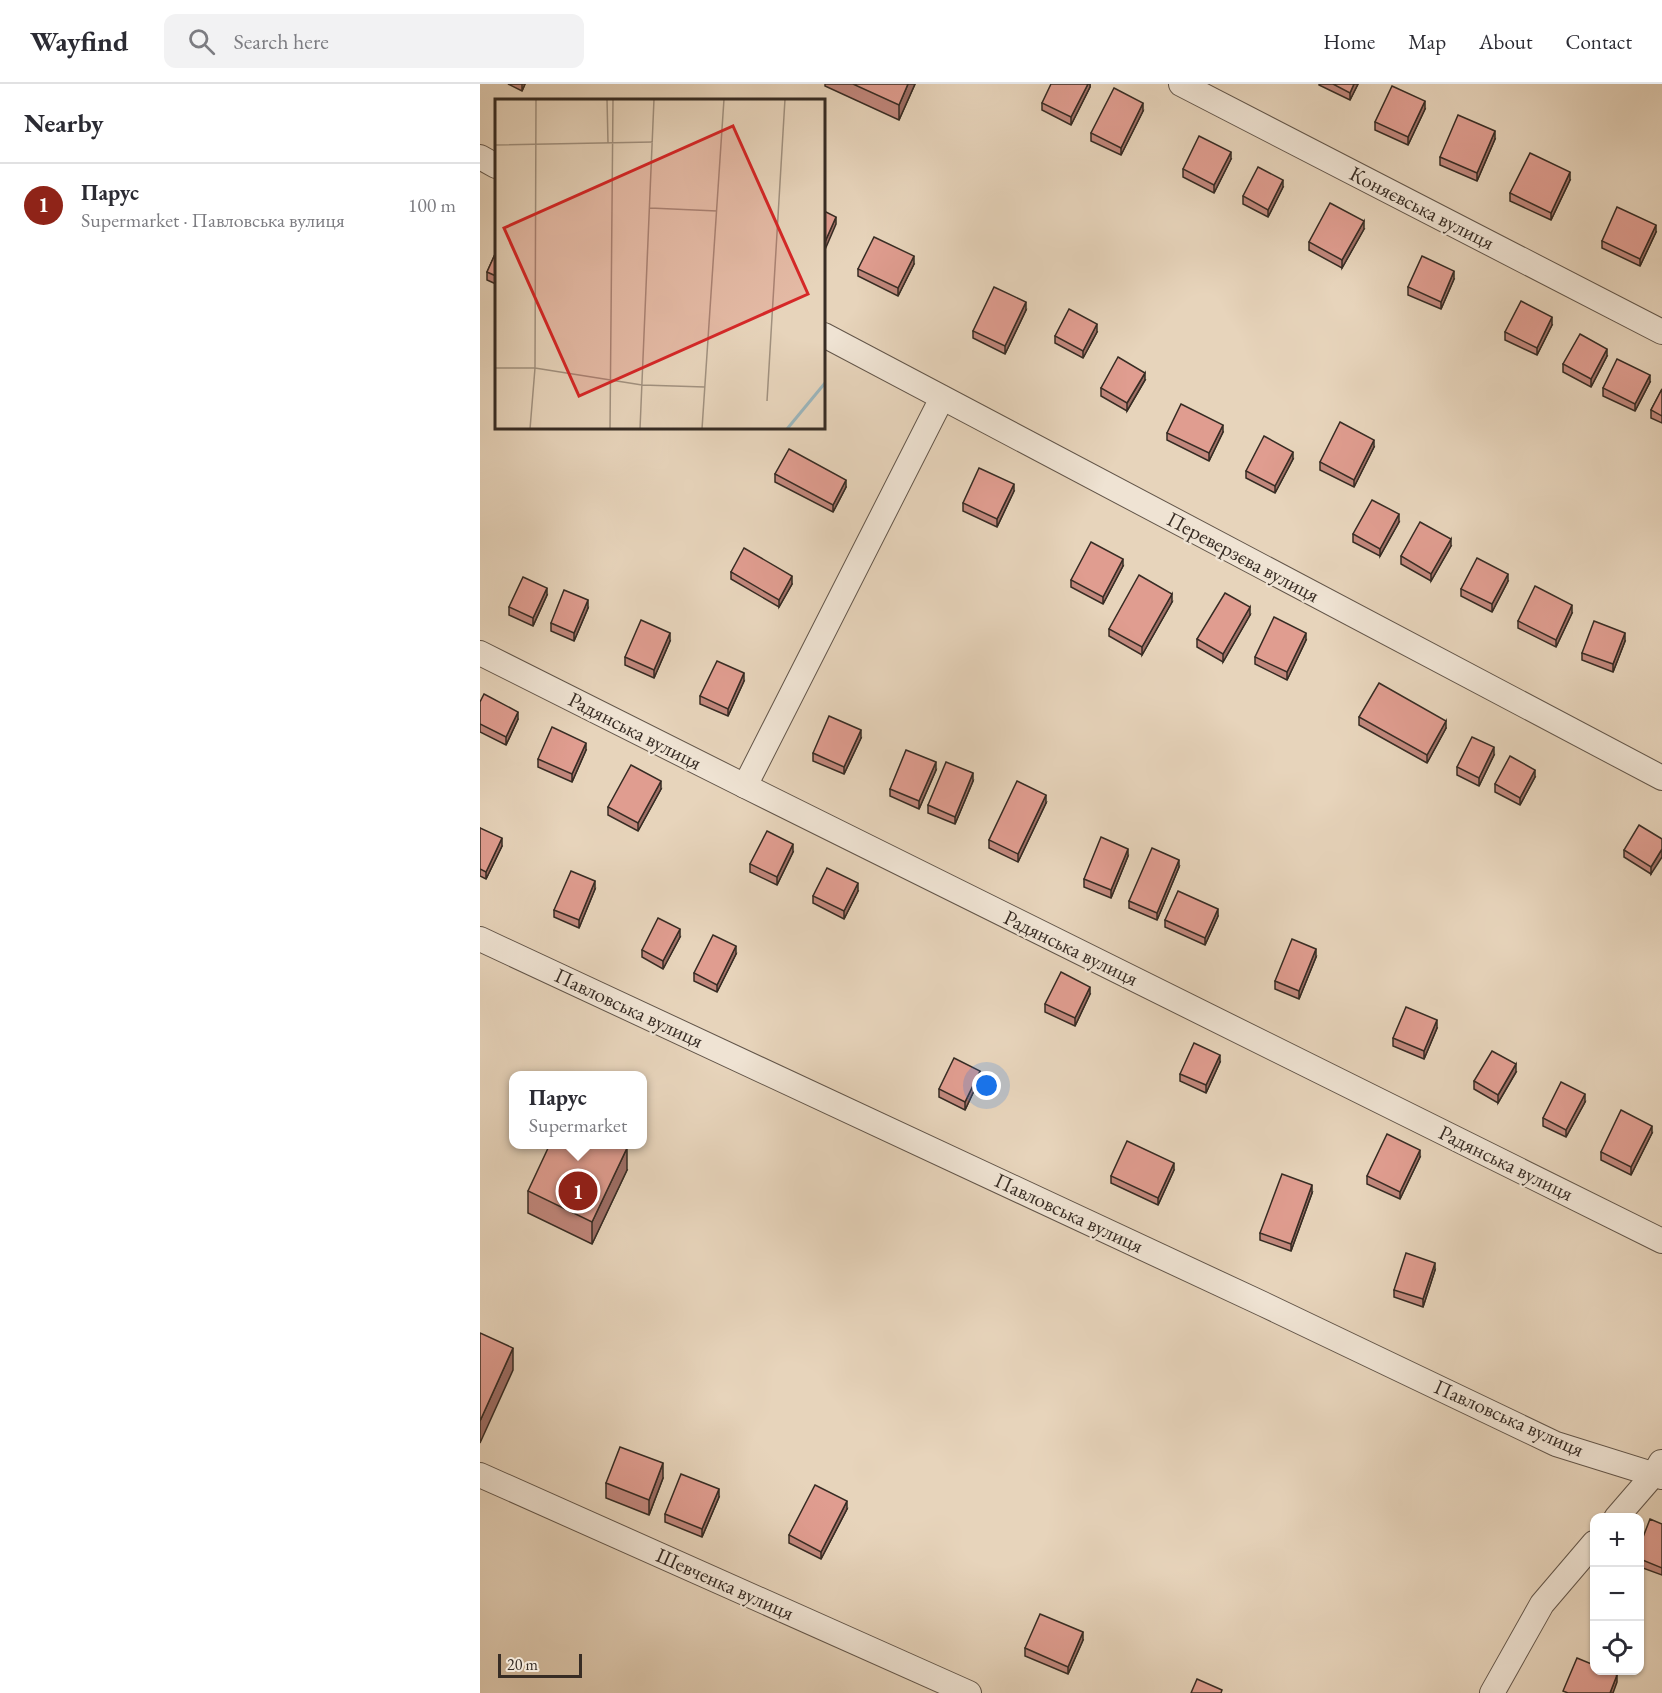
<!DOCTYPE html>
<html lang="en">
<head>
<meta charset="utf-8">
<style>
  :root { --surface:#fff; --page:#f2f2f3; --text:#2b2b33; --muted:#7c7c81; --line:#e1e1e2; --accent:#8f2418 }
  body { margin:0; font-family:"EB Garamond",serif; background:var(--page); color:var(--text) }
  .controls { position:absolute; right:18px; bottom:18px; display:grid; overflow:hidden; border-radius:12px; box-shadow:0 2px 4px #0004 }
  .controls button { width:54px; height:54px; display:grid; place-items:center; padding:0; border:0; border-bottom:2px solid var(--line); background:var(--surface); color:var(--text); font:30px sans-serif }
  .scale { position:absolute; left:18px; bottom:15px; width:84px; box-sizing:border-box; padding-left:6px; border:3px solid #372c24; border-top:0; font-size:16px; line-height:21px; white-space:nowrap; color:#372c24; -webkit-text-stroke:4px #efe3d3; paint-order:stroke }
  .you { position:absolute; left:507px; top:1002px; width:21px; height:21px; margin:-15px; border:4px solid #fff; border-radius:50%; background:#1a73e8; box-shadow:0 0 0 9px #1a73e833 }
  .badge { display:grid; place-items:center; width:39px; height:39px; border-radius:50%; background:var(--accent); color:#fff; font-size:20px; font-weight:700 }
  .pin { position:absolute; translate:-50% -50%; border:3px solid #fff; box-shadow:0 2px 6px #0006 }
  .popup { position:absolute; left:29px; top:987px; width:138px; height:78px; box-sizing:border-box; display:grid; place-content:center; border-radius:12px; background:var(--surface); filter:drop-shadow(0 2px 4px #0005); font-size:20px; white-space:nowrap; color:var(--muted) }
  .popup b { font-size:22px; color:var(--text) }
  .popup::after { content:''; position:absolute; left:50%; top:100%; margin-left:-12px; border:12px solid transparent; border-top-color:var(--surface) }
  .list { margin:0; padding:0; list-style:none }
  h2 { display:flex; justify-content:space-between; align-items:center; height:78px; margin:0; padding:0 24px; font-size:26px }
  h2 small { font-size:20px; font-weight:400; color:var(--muted) }
  .list li { display:grid; grid-template-columns:39px 1fr auto; gap:18px; align-items:center; box-sizing:border-box; height:84px; padding:0 24px; border-top:2px solid var(--line) }
  .list b { display:block; font-size:22px; white-space:nowrap }
  .list p { margin:0; font-size:20px; white-space:nowrap; color:var(--muted) }
  .list em { font-size:20px; font-style:normal; color:var(--muted) }
  .icon { flex:none; width:33px; height:33px; fill:none; stroke:currentColor; stroke-width:2; stroke-linecap:round; stroke-linejoin:round }
  .map { position:relative; flex:none; width:1182px; height:1609px; overflow:hidden }
  header { display:flex; align-items:center; gap:36px; box-sizing:border-box; height:84px; padding:0 30px; background:var(--surface); border-bottom:2px solid var(--line) }
  header strong { font-size:28px }
  nav { display:flex; gap:33px; margin-inline-start:auto; font-size:21px }
  .search { width:420px; height:54px; background:var(--page); display:flex; align-items:center; gap:15px; box-sizing:border-box; padding:0 21px; border-radius:12px; color:var(--muted); font-size:22px }
  main { display:flex }
  aside { flex:1; background:var(--surface) }
  .map>svg:first-child { display:block }
  .lines { fill:none; stroke-linecap:round; stroke-linejoin:round }
  .minor-casing { stroke:#63564a; stroke-width:26 }
  .minor { stroke:#efe3d3; stroke-width:24 }
  .wall { fill:#c1877c; stroke:#372c24; stroke-width:1.5 }
  .shaded-wall { fill:#9d6e65; stroke:#372c24; stroke-width:1.5 }
  .building { fill:#e09d90; stroke:#372c24; stroke-width:1.5 }
  .labels { text-anchor:middle; stroke-width:4.5; stroke-linejoin:round; paint-order:stroke }
  .street-label { font-size:21px; fill:#372c24; stroke:#efe3d3 }
  .inset-river { fill:none; stroke:#9bb5bb; stroke-width:3 }
  .inset-road { fill:none; stroke:#a1917f; stroke-width:1.5 }
  .view { fill:#d62828; fill-opacity:0.15; stroke:#d62828; stroke-width:3 }
  .inset-edge { fill:none; stroke:#372c24; stroke-width:3 }
</style>
</head>
<body>
<header>
<strong>Wayfind</strong>
<div class="search"><svg class="icon" aria-label="search" viewBox="0 0 24 24"><circle cx="10" cy="10" r="6"/><path d="M15 15l6 6"/></svg>Search here</div>
<nav><a>Home</a><a>Map</a><a>About</a><a>Contact</a></nav>
</header>
<main>
<aside>
<h2>Nearby<small></small></h2>
<ul class="list">
<li><span class="badge">1</span><div><b>Парус</b><p>Supermarket · Павловська вулиця</p></div><em>100 m</em></li>
</ul>
</aside>
<div class="map">
<svg width="1182" height="1609" viewBox="0 0 1182 1609">
  <rect width="100%" height="100%" fill="#e7d4bb"/>
  <filter id="stains"><feTurbulence type="fractalNoise" baseFrequency=".00333" numOctaves="4"/><feColorMatrix values="0 0 0 0 .2 0 0 0 0 .09 0 0 0 0 .02 0 0 0 .5 -.17"/></filter>
  <radialGradient id="worn" r=".72"><stop offset=".6" stop-color="#630" stop-opacity="0"/><stop offset="1" stop-color="#630" stop-opacity=".3"/></radialGradient>
  <g class="lines">
    <!-- minor casing -->
    <g class="minor-casing">
      <g id="minor">
        <polyline points="701,0 1182,248"/>
        <polyline points="0,73 16,82"/>
        <polyline points="344,251 1182,694"/>
        <polyline points="0,569 265,702 1182,1157"/>
        <polyline points="265,702 462,314"/>
        <polyline points="0,855 783,1220 1076,1360 1182,1393"/>
        <polyline points="0,1391 489,1609"/>
        <polyline points="1136,1434 1174,1390 1181,1378"/>
        <polyline points="1012,1609 1062,1520 1114,1459"/>
      </g>
    </g>
    <!-- minor -->
    <use href="#minor" class="minor"/>
  </g>
  <!-- wall -->
  <g class="wall">
    <polygon points="28,0 45,0 42,7"/>
    <polygon points="345,0 435,0 419,36 345,2"/>
    <polygon points="610,0 610,3 591,41 562,26 562,19"/>
    <polygon points="839,0 878,0 870,16 839,1"/>
    <polygon points="945,25 928,61 895,46 895,38"/>
    <polygon points="663,27 641,71 611,57 611,49"/>
    <polygon points="1015,55 997,97 960,81 960,73"/>
    <polygon points="751,75 734,109 703,93 703,85"/>
    <polygon points="1090,96 1071,136 1030,117 1030,109"/>
    <polygon points="803,103 788,133 763,120 763,112"/>
    <polygon points="884,145 862,184 829,166 829,158"/>
    <polygon points="1176,148 1160,182 1122,164 1122,157"/>
    <polygon points="16,168 16,200 7,196 7,188"/>
    <polygon points="434,180 418,212 378,192 378,185"/>
    <polygon points="974,195 961,225 928,211 928,203"/>
    <polygon points="546,226 525,270 493,254 493,247"/>
    <polygon points="1072,241 1057,271 1025,256 1025,248"/>
    <polygon points="617,248 603,274 575,259 575,252"/>
    <polygon points="1127,272 1111,303 1083,288 1083,280"/>
    <polygon points="665,296 647,327 621,312 621,304"/>
    <polygon points="1170,298 1155,327 1123,312 1123,304"/>
    <polygon points="1182,305 1182,339 1171,334 1171,326"/>
    <polygon points="743,348 729,377 687,356 687,349"/>
    <polygon points="894,363 874,403 840,386 840,378"/>
    <polygon points="813,375 795,409 766,394 766,387"/>
    <polygon points="295,390 366,403 353,428 295,398"/>
    <polygon points="534,407 517,443 483,427 483,419"/>
    <polygon points="919,438 900,472 873,458 873,450"/>
    <polygon points="971,462 951,497 921,480 921,472"/>
    <polygon points="643,482 623,520 591,503 591,496"/>
    <polygon points="251,488 312,500 299,523 251,495"/>
    <polygon points="1028,497 1012,528 981,512 981,505"/>
    <polygon points="67,511 53,542 29,531 29,523"/>
    <polygon points="692,518 662,571 629,552 629,545"/>
    <polygon points="108,524 94,557 71,547 71,539"/>
    <polygon points="1092,529 1076,563 1038,544 1038,537"/>
    <polygon points="770,531 743,578 717,563 717,555"/>
    <polygon points="826,556 807,596 775,580 775,573"/>
    <polygon points="190,557 174,594 145,581 145,573"/>
    <polygon points="1145,557 1133,588 1102,576 1102,569"/>
    <polygon points="264,597 248,632 220,620 220,612"/>
    <polygon points="0,618 38,635 26,661 0,648"/>
    <polygon points="879,633 966,644 947,679 879,641"/>
    <polygon points="381,654 364,690 333,677 333,669"/>
    <polygon points="106,666 92,698 58,683 58,675"/>
    <polygon points="1014,671 999,702 977,691 977,683"/>
    <polygon points="456,686 439,725 410,712 410,705"/>
    <polygon points="1055,693 1040,721 1015,708 1015,700"/>
    <polygon points="493,697 475,740 448,729 448,721"/>
    <polygon points="181,705 158,747 128,731 128,723"/>
    <polygon points="566,719 538,778 509,764 509,756"/>
    <polygon points="0,744 22,762 6,795 0,792"/>
    <polygon points="1182,755 1171,790 1144,773 1144,766"/>
    <polygon points="313,768 297,801 270,788 270,780"/>
    <polygon points="648,772 631,814 604,803 604,795"/>
    <polygon points="699,783 677,836 649,824 649,817"/>
    <polygon points="115,805 99,844 74,833 74,826"/>
    <polygon points="378,807 364,835 333,819 333,812"/>
    <polygon points="738,832 725,861 685,843 685,836"/>
    <polygon points="200,853 183,885 162,873 162,866"/>
    <polygon points="256,870 237,908 214,897 214,889"/>
    <polygon points="836,873 819,915 795,905 795,897"/>
    <polygon points="610,910 595,942 565,928 565,920"/>
    <polygon points="957,944 944,975 913,962 913,954"/>
    <polygon points="740,978 726,1009 700,997 700,990"/>
    <polygon points="1036,988 1018,1019 994,1005 994,997"/>
    <polygon points="500,994 485,1026 459,1013 459,1005"/>
    <polygon points="1105,1018 1086,1053 1063,1042 1063,1034"/>
    <polygon points="1172,1049 1151,1091 1121,1076 1121,1068"/>
    <polygon points="940,1073 920,1115 887,1100 887,1092"/>
    <polygon points="147,1086 112,1160 48,1129 48,1107"/>
    <polygon points="694,1086 678,1121 631,1099 631,1092"/>
    <polygon points="832,1109 811,1167 780,1156 780,1149"/>
    <polygon points="955,1186 943,1223 914,1213 914,1206"/>
    <polygon points="183,1394 169,1431 126,1414 126,1399"/>
    <polygon points="239,1413 222,1453 185,1438 185,1430"/>
    <polygon points="367,1425 341,1475 309,1459 309,1451"/>
    <polygon points="1182,1440 1182,1491 1160,1483 1160,1461"/>
    <polygon points="603,1556 588,1590 545,1572 545,1564"/>
  </g>
  <!-- shaded-wall -->
  <g class="shaded-wall">
    <polygon points="42,0 45,0 42,7"/>
    <polygon points="428,0 435,0 419,36 419,21"/>
    <polygon points="608,0 610,0 610,3 591,41 591,33"/>
    <polygon points="874,0 878,0 870,16 870,9"/>
    <polygon points="945,17 945,25 928,61 928,53"/>
    <polygon points="663,19 663,27 641,71 641,64"/>
    <polygon points="1015,47 1015,55 997,97 997,89"/>
    <polygon points="751,68 751,75 734,109 734,101"/>
    <polygon points="1090,88 1090,96 1071,136 1071,129"/>
    <polygon points="803,96 803,103 788,133 788,126"/>
    <polygon points="356,133 356,140 344,168 344,160"/>
    <polygon points="884,137 884,145 862,184 862,176"/>
    <polygon points="1176,141 1176,148 1160,182 1160,175"/>
    <polygon points="434,172 434,180 418,212 418,204"/>
    <polygon points="974,187 974,195 961,225 961,218"/>
    <polygon points="546,218 546,226 525,270 525,262"/>
    <polygon points="1072,233 1072,241 1057,271 1057,264"/>
    <polygon points="617,240 617,248 603,274 603,267"/>
    <polygon points="1127,265 1127,272 1111,303 1111,295"/>
    <polygon points="665,289 665,296 647,327 647,319"/>
    <polygon points="1170,291 1170,298 1155,327 1155,320"/>
    <polygon points="743,341 743,348 729,377 729,369"/>
    <polygon points="894,356 894,363 874,403 874,396"/>
    <polygon points="813,368 813,375 795,409 795,402"/>
    <polygon points="366,396 366,403 353,428 353,421"/>
    <polygon points="534,400 534,407 517,443 517,435"/>
    <polygon points="919,430 919,438 900,472 900,465"/>
    <polygon points="971,455 971,462 951,497 951,490"/>
    <polygon points="643,475 643,482 623,520 623,513"/>
    <polygon points="1028,490 1028,497 1012,528 1012,520"/>
    <polygon points="312,492 312,500 299,523 299,516"/>
    <polygon points="67,504 67,511 53,542 53,534"/>
    <polygon points="692,510 692,518 662,571 662,563"/>
    <polygon points="108,516 108,524 94,557 94,549"/>
    <polygon points="1092,521 1092,529 1076,563 1076,556"/>
    <polygon points="770,523 770,531 743,578 743,570"/>
    <polygon points="190,549 190,557 174,594 174,586"/>
    <polygon points="826,549 826,556 807,596 807,588"/>
    <polygon points="1145,549 1145,557 1133,588 1133,580"/>
    <polygon points="264,589 264,597 248,632 248,625"/>
    <polygon points="38,628 38,635 26,661 26,653"/>
    <polygon points="966,637 966,644 947,679 947,671"/>
    <polygon points="381,646 381,654 364,690 364,683"/>
    <polygon points="106,659 106,666 92,698 92,690"/>
    <polygon points="1014,663 1014,671 999,702 999,694"/>
    <polygon points="456,678 456,686 439,725 439,717"/>
    <polygon points="1055,686 1055,693 1040,721 1040,714"/>
    <polygon points="493,689 493,697 475,740 475,733"/>
    <polygon points="181,697 181,705 158,747 158,739"/>
    <polygon points="566,711 566,719 538,778 538,770"/>
    <polygon points="22,754 22,762 6,795 6,788"/>
    <polygon points="313,760 313,768 297,801 297,793"/>
    <polygon points="648,765 648,772 631,814 631,806"/>
    <polygon points="1182,765 1182,773 1171,790 1171,783"/>
    <polygon points="699,776 699,783 677,836 677,829"/>
    <polygon points="115,797 115,805 99,844 99,836"/>
    <polygon points="378,799 378,807 364,835 364,827"/>
    <polygon points="738,825 738,832 725,861 725,854"/>
    <polygon points="200,845 200,853 183,885 183,877"/>
    <polygon points="256,862 256,870 237,908 237,901"/>
    <polygon points="836,865 836,873 819,915 819,907"/>
    <polygon points="610,903 610,910 595,942 595,934"/>
    <polygon points="957,936 957,944 944,975 944,967"/>
    <polygon points="740,971 740,978 726,1009 726,1001"/>
    <polygon points="1036,980 1036,988 1018,1019 1018,1011"/>
    <polygon points="500,987 500,994 485,1026 485,1018"/>
    <polygon points="1105,1010 1105,1018 1086,1053 1086,1046"/>
    <polygon points="1172,1042 1172,1049 1151,1091 1151,1083"/>
    <polygon points="147,1064 147,1086 112,1160 112,1138"/>
    <polygon points="940,1066 940,1073 920,1115 920,1108"/>
    <polygon points="694,1079 694,1086 678,1121 678,1114"/>
    <polygon points="832,1101 832,1109 811,1167 811,1160"/>
    <polygon points="955,1179 955,1186 943,1223 943,1215"/>
    <polygon points="33,1264 33,1286 0,1359 0,1337"/>
    <polygon points="183,1379 183,1394 169,1431 169,1416"/>
    <polygon points="239,1405 239,1413 222,1453 222,1445"/>
    <polygon points="367,1417 367,1425 341,1475 341,1468"/>
    <polygon points="603,1548 603,1556 588,1590 588,1583"/>
    <polygon points="1137,1591 1137,1598 1133,1609 1130,1609"/>
  </g>
  <!-- building -->
  <g class="building">
    <polygon points="373,0 428,0 419,21"/>
    <polygon points="571,0 608,0 591,33 562,19"/>
    <polygon points="853,0 874,0 870,9"/>
    <polygon points="912,2 945,17 928,53 895,38"/>
    <polygon points="634,4 663,19 641,64 611,49"/>
    <polygon points="978,31 1015,47 997,89 960,73"/>
    <polygon points="719,52 751,68 734,101 703,85"/>
    <polygon points="1050,69 1090,88 1071,129 1030,109"/>
    <polygon points="778,83 803,96 788,126 763,112"/>
    <polygon points="850,119 884,137 862,176 829,158"/>
    <polygon points="1137,123 1176,141 1160,175 1122,157"/>
    <polygon points="344,127 356,133 344,160"/>
    <polygon points="394,153 434,172 418,204 378,185"/>
    <polygon points="16,168 16,192 7,188"/>
    <polygon points="942,172 974,187 961,218 928,203"/>
    <polygon points="514,203 546,218 525,262 493,247"/>
    <polygon points="1041,217 1072,233 1057,264 1025,248"/>
    <polygon points="589,225 617,240 603,267 575,252"/>
    <polygon points="1100,250 1127,265 1111,295 1083,280"/>
    <polygon points="638,273 665,289 647,319 621,304"/>
    <polygon points="1137,275 1170,291 1155,320 1123,304"/>
    <polygon points="1182,305 1182,332 1171,326"/>
    <polygon points="701,320 743,341 729,369 687,349"/>
    <polygon points="860,338 894,356 874,396 840,378"/>
    <polygon points="784,352 813,368 795,402 766,387"/>
    <polygon points="309,365 366,396 353,421 295,390"/>
    <polygon points="499,384 534,400 517,435 483,419"/>
    <polygon points="892,416 919,430 900,465 873,450"/>
    <polygon points="940,438 971,455 951,490 921,472"/>
    <polygon points="611,458 643,475 623,513 591,496"/>
    <polygon points="264,464 312,492 299,516 251,488"/>
    <polygon points="997,474 1028,490 1012,520 981,505"/>
    <polygon points="659,491 692,510 662,563 629,545"/>
    <polygon points="43,493 67,504 53,534 29,523"/>
    <polygon points="1055,502 1092,521 1076,556 1038,537"/>
    <polygon points="84,506 108,516 94,549 71,539"/>
    <polygon points="745,509 770,523 743,570 717,555"/>
    <polygon points="794,533 826,549 807,588 775,573"/>
    <polygon points="161,536 190,549 174,586 145,573"/>
    <polygon points="1114,537 1145,549 1133,580 1102,569"/>
    <polygon points="237,577 264,589 248,625 220,612"/>
    <polygon points="899,599 966,637 947,671 879,633"/>
    <polygon points="4,610 38,628 26,653 0,640 0,618"/>
    <polygon points="349,632 381,646 364,683 333,669"/>
    <polygon points="72,643 106,659 92,690 58,675"/>
    <polygon points="992,653 1014,663 999,694 977,683"/>
    <polygon points="426,666 456,678 439,717 410,705"/>
    <polygon points="1030,672 1055,686 1040,714 1015,700"/>
    <polygon points="466,678 493,689 475,733 448,721"/>
    <polygon points="151,681 181,697 158,739 128,723"/>
    <polygon points="537,697 566,711 538,770 509,756"/>
    <polygon points="1159,741 1182,755 1182,765 1171,783 1144,766"/>
    <polygon points="0,744 22,754 6,788 0,785"/>
    <polygon points="287,747 313,760 297,793 270,780"/>
    <polygon points="621,753 648,765 631,806 604,795"/>
    <polygon points="672,764 699,776 677,829 649,817"/>
    <polygon points="347,784 378,799 364,827 333,812"/>
    <polygon points="91,787 115,797 99,836 74,826"/>
    <polygon points="698,807 738,825 725,854 685,836"/>
    <polygon points="178,834 200,845 183,877 162,866"/>
    <polygon points="233,851 256,862 237,901 214,889"/>
    <polygon points="812,855 836,865 819,907 795,897"/>
    <polygon points="581,888 610,903 595,934 565,920"/>
    <polygon points="926,923 957,936 944,967 913,954"/>
    <polygon points="714,959 740,971 726,1001 700,990"/>
    <polygon points="1012,967 1036,980 1018,1011 994,997"/>
    <polygon points="474,974 500,987 485,1018 459,1005"/>
    <polygon points="1081,998 1105,1010 1086,1046 1063,1034"/>
    <polygon points="1141,1026 1172,1042 1151,1083 1121,1068"/>
    <polygon points="907,1050 940,1066 920,1108 887,1092"/>
    <polygon points="647,1057 694,1079 678,1114 631,1092"/>
    <polygon points="70,1060 139,1060 147,1064 112,1138 48,1107"/>
    <polygon points="802,1090 832,1101 811,1160 780,1149"/>
    <polygon points="926,1169 955,1179 943,1215 914,1206"/>
    <polygon points="0,1249 33,1264 0,1337"/>
    <polygon points="140,1363 183,1379 169,1416 126,1399"/>
    <polygon points="201,1390 239,1405 222,1445 185,1430"/>
    <polygon points="335,1401 367,1417 341,1468 309,1451"/>
    <polygon points="1170,1435 1182,1440 1182,1484 1160,1475 1160,1461"/>
    <polygon points="560,1530 603,1548 588,1583 545,1564"/>
    <polygon points="1097,1574 1114,1581 1114,1587 1127,1587 1137,1591 1130,1609 1088,1609 1083,1607"/>
    <polygon points="717,1595 742,1606 741,1609 711,1609"/>
  </g>
  <g class="labels">
    <!-- street labels -->
    <g class="street-label">
      <text transform="translate(942 124) rotate(27)" y="7">Коняєвська вулиця</text>
      <text transform="translate(763 473) rotate(28)" y="7">Переверзєва вулиця</text>
      <text transform="translate(155 647) rotate(27)" y="7">Радянська вулиця</text>
      <text transform="translate(591 864) rotate(26)" y="7">Радянська вулиця</text>
      <text transform="translate(149 924) rotate(25)" y="7">Павловська вулиця</text>
      <text transform="translate(1026 1079) rotate(26)" y="7">Радянська вулиця</text>
      <text transform="translate(589 1129) rotate(25)" y="7">Павловська вулиця</text>
      <text transform="translate(1029 1334) rotate(24)" y="7">Павловська вулиця</text>
      <text transform="translate(245 1500) rotate(24)" y="7">Шевченка вулиця</text>
    </g>
  </g>
  <!-- overview -->
  <g transform="translate(15 15)">
    <rect width="330" height="330" fill="#e7d4bb"/>
    <path class="inset-river" d="M292 330 330 284"/>
    <path class="inset-road" d="M112 0 113 44M0 46 158 43M155 109 222 112M0 269H40L147 286 210 288M272 302 290 0M35 330 40 269 41 0M115 330 118 0M145 330 159 0M207 330 229 0"/>
    <path class="view" d="M238 27 313 195 84 297 9 129Z"/>
    <rect width="330" height="330" class="inset-edge"/>
  </g>
  <rect width="100%" height="100%" filter="url(#stains)"/>
  <rect width="100%" height="100%" fill="url(#worn)"/>
</svg>
<div class="controls">
<button>+</button>
<button>−</button>
<button><svg class="icon" aria-label="locate" viewBox="0 0 24 24"><circle cx="12" cy="12" r="6"/><path d="M12 2v4M12 18v4M2 12h4M18 12h4"/></svg></button>
</div>
<div class="scale">20 m</div>
<div class="you"></div>
<div class="pin badge" style="left:98px;top:1107px">1</div>
<div class="popup"><b>Парус</b>Supermarket</div>
</div>
</main>
</body>
</html>
